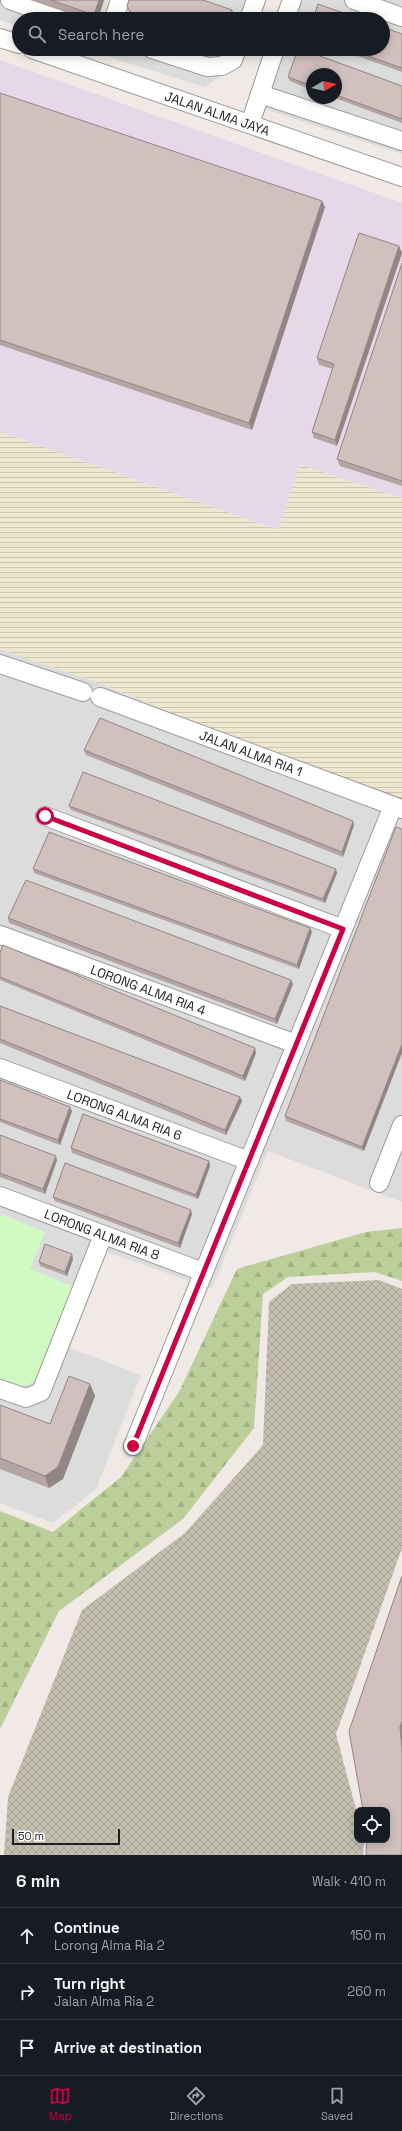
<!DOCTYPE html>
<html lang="en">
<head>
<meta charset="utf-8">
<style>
  :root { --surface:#171b24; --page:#20242c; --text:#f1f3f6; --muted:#9ea1a6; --line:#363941; --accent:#ce0042 }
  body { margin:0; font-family:"Space Grotesk",sans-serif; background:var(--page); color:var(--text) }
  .controls { position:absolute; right:12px; bottom:12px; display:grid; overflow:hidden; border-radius:8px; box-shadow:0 2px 10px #0003 }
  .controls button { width:36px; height:36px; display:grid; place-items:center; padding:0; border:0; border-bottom:1px solid var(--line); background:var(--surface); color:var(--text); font:20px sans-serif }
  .compass { position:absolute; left:306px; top:68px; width:36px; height:36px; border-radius:50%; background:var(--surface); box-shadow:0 2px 10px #0003; rotate:81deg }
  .scale { position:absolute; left:12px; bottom:10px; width:108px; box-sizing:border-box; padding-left:4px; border:2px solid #1f1f1f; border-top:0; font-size:11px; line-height:14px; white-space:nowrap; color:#1f1f1f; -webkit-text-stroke:3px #fff; paint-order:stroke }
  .stop { position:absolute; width:12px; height:12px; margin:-9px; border:3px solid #ce0042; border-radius:50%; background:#fff }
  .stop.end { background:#ce0042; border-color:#fff; box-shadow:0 1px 4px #0008 }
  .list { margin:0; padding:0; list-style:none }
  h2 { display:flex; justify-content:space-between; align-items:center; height:52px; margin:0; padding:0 16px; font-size:17px }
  h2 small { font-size:13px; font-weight:400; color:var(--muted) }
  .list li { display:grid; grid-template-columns:26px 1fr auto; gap:12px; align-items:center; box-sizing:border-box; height:56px; padding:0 16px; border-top:1px solid var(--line) }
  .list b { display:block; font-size:15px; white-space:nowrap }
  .list p { margin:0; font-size:13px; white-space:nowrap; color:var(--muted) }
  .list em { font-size:13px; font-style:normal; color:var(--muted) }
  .icon { flex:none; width:22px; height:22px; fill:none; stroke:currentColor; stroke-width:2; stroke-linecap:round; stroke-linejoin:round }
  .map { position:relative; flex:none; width:402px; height:1855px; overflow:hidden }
  .search { position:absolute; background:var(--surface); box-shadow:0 2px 10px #0003; left:12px; right:12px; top:12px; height:44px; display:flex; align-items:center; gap:10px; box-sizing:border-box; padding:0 14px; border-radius:22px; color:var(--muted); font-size:15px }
  .sheet { height:220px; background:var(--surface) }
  nav { display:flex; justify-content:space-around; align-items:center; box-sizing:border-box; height:56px; border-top:1px solid var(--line); background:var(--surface); font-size:11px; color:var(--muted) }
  nav a { display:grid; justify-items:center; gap:2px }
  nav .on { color:var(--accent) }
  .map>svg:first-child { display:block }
  .residential { fill:#dddcdc; fill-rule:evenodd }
  .industrial { fill:#e6d7e9 }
  .construction { fill:url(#construction-cross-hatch) }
  .farmland { fill:url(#farmland-rules) }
  .forest { fill:url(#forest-firs) }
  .park { fill:#d0fac2 }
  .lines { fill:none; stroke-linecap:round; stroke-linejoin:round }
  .minor-casing { stroke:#9c9c9c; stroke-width:20 }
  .minor { stroke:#fff; stroke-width:18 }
  .wall { fill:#b3a5a3 }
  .shaded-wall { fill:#928685 }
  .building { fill:#d0c0be; stroke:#928685 }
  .route { stroke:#ce0042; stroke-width:5 }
  .labels { text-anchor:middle; stroke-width:3.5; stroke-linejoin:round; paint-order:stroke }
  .street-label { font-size:13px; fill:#1f1f1f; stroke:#fff }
</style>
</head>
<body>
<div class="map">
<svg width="402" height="1855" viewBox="0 0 402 1855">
  <defs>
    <pattern id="construction-cross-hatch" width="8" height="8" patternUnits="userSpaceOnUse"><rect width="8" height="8" fill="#c4beb0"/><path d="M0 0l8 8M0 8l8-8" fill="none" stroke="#a8a397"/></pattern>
    <pattern id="farmland-rules" width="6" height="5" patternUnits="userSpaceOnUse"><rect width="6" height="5" fill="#eee7d0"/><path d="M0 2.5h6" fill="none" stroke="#ccc6b2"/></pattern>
    <pattern id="forest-firs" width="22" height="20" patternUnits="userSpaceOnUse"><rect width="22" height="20" fill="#bbcf9a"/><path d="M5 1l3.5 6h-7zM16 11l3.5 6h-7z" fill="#a0b184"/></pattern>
  </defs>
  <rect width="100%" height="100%" fill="#f0e9e5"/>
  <!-- residential -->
  <g class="residential">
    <polygon points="0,0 263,0 257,19 19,19 19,27 0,20"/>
    <path d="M302 0H402V154L264 109 285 49H383V19H295ZM312 74H336V98H312Z"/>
    <polygon points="84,49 246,49 240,64 204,87"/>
    <polygon points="0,649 96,682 207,727 402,799 402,1202 268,1151 212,1289 107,1252 70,1348 141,1375 96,1489 53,1523 0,1503"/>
  </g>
  <!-- industrial -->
  <polygon class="industrial" points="0,60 402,203 402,498 300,465 278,530 0,432"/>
  <!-- construction -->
  <polygon class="construction" points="379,1280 402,1289 402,1548 336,1734 357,1813 357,1840 364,1840 363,1855 4,1855 8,1797 82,1610 185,1533 263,1445 269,1302 292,1284"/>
  <!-- farmland -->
  <polygon class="farmland" points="0,432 278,530 300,465 402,498 402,799 207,727 96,682 0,649"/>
  <!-- forest -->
  <polygon class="forest" points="402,1228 402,1281 375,1272 288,1277 263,1294 254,1428 183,1519 59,1611 0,1729 0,1511 53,1532 121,1477 179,1392 237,1269 366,1232"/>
  <!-- park -->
  <polygon class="park" points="2,1214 45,1232 30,1269 75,1287 38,1380 20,1387 0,1380 0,1220"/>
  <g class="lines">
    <!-- minor casing -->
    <g class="minor-casing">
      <g id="minor">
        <polyline points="10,0 64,19"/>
        <polyline points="354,0 402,17"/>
        <polyline points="114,19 120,0"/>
        <polyline points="249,19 256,0"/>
        <polyline points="285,19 292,0"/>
        <polyline points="0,38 19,44"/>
        <path id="s1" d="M32 49 402 177"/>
        <polyline points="152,49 207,67 222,66 233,60 237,49"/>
        <polyline points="260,94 402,141"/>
        <polyline points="250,124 275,49"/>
        <polyline points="0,664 83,692"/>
        <path id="s2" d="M100 697 402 809"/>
        <polyline points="45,816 343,929"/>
        <path id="s3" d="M0 935 296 1044"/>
        <path id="s4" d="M0 1068 249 1161"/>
        <polyline points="379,1183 402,1125"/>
        <path id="s5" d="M0 1196 203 1272"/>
        <polyline points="0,1389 26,1398 41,1392 103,1235"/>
        <polyline points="133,1446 393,806"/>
      </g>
    </g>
    <!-- minor -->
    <use href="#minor" class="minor"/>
  </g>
  <!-- wall -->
  <g class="wall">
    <polygon points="30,0 104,0 98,19 86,19"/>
    <polygon points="127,6 232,10 235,18 235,19 132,19"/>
    <polygon points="402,34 402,72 338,49 383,49"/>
    <polygon points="184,49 223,49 222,50 208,57"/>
    <polygon points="298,49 301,49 402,86 402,123 335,98 336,98 336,74 312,74 312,90 290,81 288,77"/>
    <polygon points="0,93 325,207 252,430 0,345"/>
    <polygon points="399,246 402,253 337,446 314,438 312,432 333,369 319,365 317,358"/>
    <polygon points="402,263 402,486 340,466 337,459"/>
    <polygon points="84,750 354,825 343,857 86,755"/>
    <polygon points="69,806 337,873 325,903 71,810"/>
    <polygon points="402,829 364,1151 286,1121 285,1116"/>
    <polygon points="33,869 312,932 299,969 34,873"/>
    <polygon points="8,918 293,984 277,1024 9,923"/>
    <polygon points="0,953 256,1053 245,1081 0,980"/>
    <polygon points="0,1006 240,1097 242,1101 226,1135 0,1043"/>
    <polygon points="0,1080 72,1111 60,1145 0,1122"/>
    <polygon points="0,1135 57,1160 45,1194 0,1177"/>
    <polygon points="71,1148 209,1161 210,1166 198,1199 72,1153"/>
    <polygon points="53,1197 192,1214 180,1248 55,1201"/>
    <polygon points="72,1254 73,1259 67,1276 40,1266 39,1262"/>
    <polygon points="90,1384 95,1396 63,1479 49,1488 0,1469 0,1405 50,1424"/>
  </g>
  <!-- shaded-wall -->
  <g class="shaded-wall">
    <polygon points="99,0 104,0 98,19 95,19 94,15"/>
    <polygon points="232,10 235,18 235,19 228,19"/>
    <polygon points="322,201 325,207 252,430 249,423"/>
    <polygon points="399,246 402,253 337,446 335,440"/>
    <polygon points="353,821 354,825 343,857 342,852"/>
    <polygon points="336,869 337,873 325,903 323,899"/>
    <polygon points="310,928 312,932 299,969 297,965"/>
    <polygon points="291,980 293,984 277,1024 275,1019"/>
    <polygon points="402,1044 402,1053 364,1151 362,1147"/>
    <polygon points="255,1048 256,1053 245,1081 243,1076"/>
    <polygon points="240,1097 242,1101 226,1135 225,1130"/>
    <polygon points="70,1107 72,1111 60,1145 58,1140"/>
    <polygon points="56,1156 57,1160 45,1194 43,1189"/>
    <polygon points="209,1161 210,1166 198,1199 196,1195"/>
    <polygon points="191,1210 192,1214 180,1248 178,1243"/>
    <polygon points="72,1254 73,1259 67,1276 65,1272"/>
    <polygon points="90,1384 95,1396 63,1479 49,1488 45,1476"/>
    <polygon points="402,1721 402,1750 400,1727"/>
  </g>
  <!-- building -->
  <g class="building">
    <polygon points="51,0 99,0 94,15"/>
    <polygon points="129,0 203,0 232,10 228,19 134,19 127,6"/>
    <polygon points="318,4 360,19 313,19"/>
    <polygon points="383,27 402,34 402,68 348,49 383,49"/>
    <polygon points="298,49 301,49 402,86 402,119 336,95 336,74 312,74 312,86 288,77"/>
    <polygon points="0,93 322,201 249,423 0,340"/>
    <polygon points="359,233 399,246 335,440 312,432 334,364 317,358"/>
    <polygon points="402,263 402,481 337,459"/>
    <polygon points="100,718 353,821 342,852 84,750"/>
    <polygon points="83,772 336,869 323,899 69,806"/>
    <polygon points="396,827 402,829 402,1044 362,1147 285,1116"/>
    <polygon points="49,832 310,928 297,965 33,869"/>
    <polygon points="26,880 291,980 275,1019 8,918"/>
    <polygon points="3,945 255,1048 243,1076 0,977 0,953"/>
    <polygon points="0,1006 240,1097 225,1130 0,1039"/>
    <polygon points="0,1080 70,1107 58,1140 0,1119"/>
    <polygon points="83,1114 209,1161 196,1195 71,1148"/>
    <polygon points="0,1135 56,1156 43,1189 0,1173"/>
    <polygon points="65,1163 191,1210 178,1243 53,1197"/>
    <polygon points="45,1244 72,1254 65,1272 39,1262"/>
    <polygon points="69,1376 90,1384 58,1467 45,1476 0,1458 0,1405 50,1424"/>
    <polygon points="402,1576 402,1721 400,1727 402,1750 402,1855 366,1855 367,1840 387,1840 387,1810 363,1810 349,1731"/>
  </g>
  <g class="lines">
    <!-- route -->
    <polyline class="route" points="45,816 343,929 133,1446"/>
  </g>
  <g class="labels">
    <!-- street labels -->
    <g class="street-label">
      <text dy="5" stroke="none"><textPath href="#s1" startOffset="196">JALAN ALMA JAYA</textPath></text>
      <text dy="5" stroke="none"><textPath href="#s2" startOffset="161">JALAN ALMA RIA 1</textPath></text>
      <text dy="5" stroke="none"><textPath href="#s3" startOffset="158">LORONG ALMA RIA 4</textPath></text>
      <text dy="5" stroke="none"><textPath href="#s4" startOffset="133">LORONG ALMA RIA 6</textPath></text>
      <text dy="5" stroke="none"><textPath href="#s5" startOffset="109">LORONG ALMA RIA 8</textPath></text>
    </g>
  </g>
</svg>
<div class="controls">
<button><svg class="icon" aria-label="locate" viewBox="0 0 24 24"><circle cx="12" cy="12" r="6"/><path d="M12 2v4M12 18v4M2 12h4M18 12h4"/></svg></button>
</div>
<svg class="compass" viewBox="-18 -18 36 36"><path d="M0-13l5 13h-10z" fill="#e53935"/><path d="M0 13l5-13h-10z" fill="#9ea1a6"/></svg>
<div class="scale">50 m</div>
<div class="stop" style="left:45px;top:816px"></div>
<div class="stop end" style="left:133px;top:1446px"></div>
<div class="search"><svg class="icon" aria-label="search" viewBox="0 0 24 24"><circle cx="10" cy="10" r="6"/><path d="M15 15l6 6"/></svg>Search here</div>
</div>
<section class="sheet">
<h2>6 min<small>Walk · 410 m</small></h2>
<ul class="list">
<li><svg class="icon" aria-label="ahead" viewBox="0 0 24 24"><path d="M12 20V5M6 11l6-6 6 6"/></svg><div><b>Continue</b><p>Lorong Alma Ria 2</p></div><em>150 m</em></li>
<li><svg class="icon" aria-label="right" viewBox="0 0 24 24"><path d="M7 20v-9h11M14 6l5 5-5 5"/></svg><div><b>Turn right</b><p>Jalan Alma Ria 2</p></div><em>260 m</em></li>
<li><svg class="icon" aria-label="arrive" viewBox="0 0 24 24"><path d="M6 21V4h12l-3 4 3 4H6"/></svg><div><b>Arrive at destination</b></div></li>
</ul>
</section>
<nav>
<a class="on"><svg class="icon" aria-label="map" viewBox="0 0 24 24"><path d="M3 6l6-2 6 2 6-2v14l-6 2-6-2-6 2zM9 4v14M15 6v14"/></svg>Map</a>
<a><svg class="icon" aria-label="directions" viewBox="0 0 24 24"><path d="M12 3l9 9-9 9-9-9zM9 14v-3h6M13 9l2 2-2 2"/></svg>Directions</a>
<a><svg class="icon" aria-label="saved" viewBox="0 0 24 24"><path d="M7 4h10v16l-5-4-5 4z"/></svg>Saved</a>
</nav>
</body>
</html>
